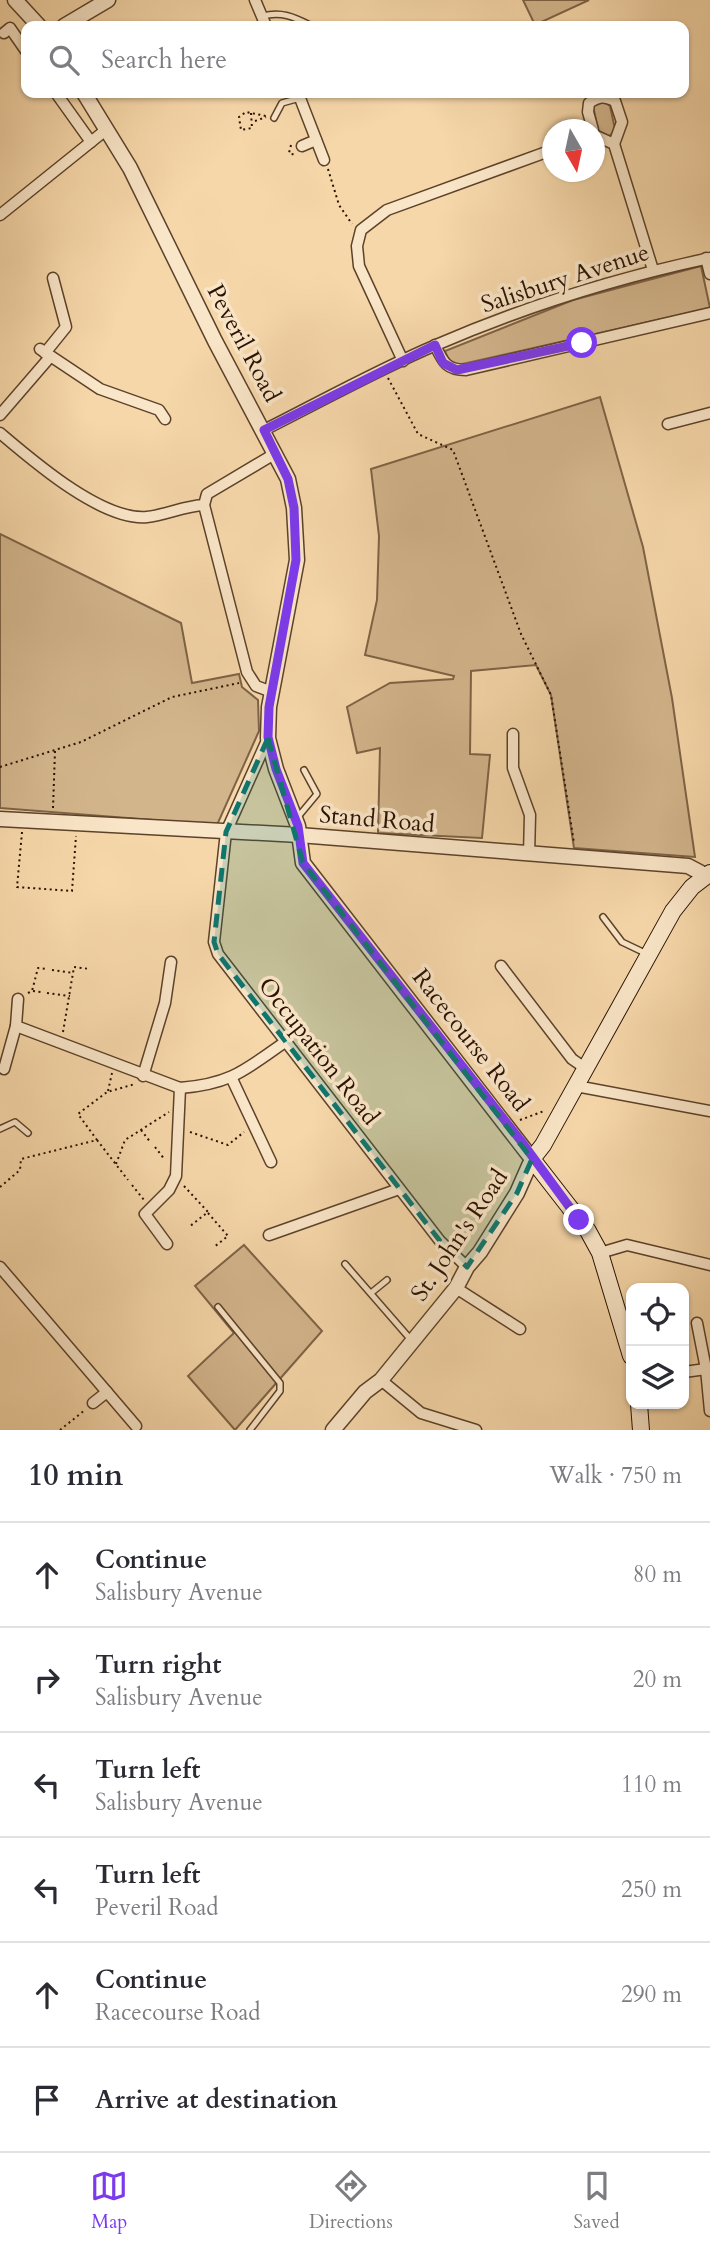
<!DOCTYPE html>
<html lang="en">
<head>
<meta charset="utf-8">
<style>
  :root { --surface:#fff; --page:#f2f2f3; --text:#2b2b33; --muted:#7c7c81; --line:#e1e1e2; --accent:#7c3aed }
  body { margin:0; font-family:Cardo,serif; background:var(--page); color:var(--text) }
  .controls { position:absolute; right:21px; bottom:21px; display:grid; overflow:hidden; border-radius:14px; box-shadow:0 2px 5px #0004 }
  .controls button { width:63px; height:63px; display:grid; place-items:center; padding:0; border:0; border-bottom:2px solid var(--line); background:var(--surface); color:var(--text); font:35px sans-serif }
  .compass { position:absolute; left:542px; top:119px; width:63px; height:63px; border-radius:50%; background:var(--surface); box-shadow:0 2px 5px #0004; rotate:171deg }
  .stop { position:absolute; width:21px; height:21px; margin:-16px; border:5px solid #7c3aed; border-radius:50%; background:#fff }
  .stop.end { background:#7c3aed; border-color:#fff; box-shadow:0 2px 7px #0008 }
  .list { margin:0; padding:0; list-style:none }
  h2 { display:flex; justify-content:space-between; align-items:center; height:91px; margin:0; padding:0 28px; font-size:30px }
  h2 small { font-size:23px; font-weight:400; color:var(--muted) }
  .list li { display:grid; grid-template-columns:46px 1fr auto; gap:21px; align-items:center; box-sizing:border-box; height:105px; padding:0 28px; border-top:2px solid var(--line) }
  .list b { display:block; font-size:26px; white-space:nowrap }
  .list p { margin:0; font-size:23px; white-space:nowrap; color:var(--muted) }
  .list em { font-size:23px; font-style:normal; color:var(--muted) }
  .icon { flex:none; width:38px; height:38px; fill:none; stroke:currentColor; stroke-width:2; stroke-linecap:round; stroke-linejoin:round }
  .map { position:relative; flex:none; width:710px; height:1430px; overflow:hidden }
  .search { position:absolute; background:var(--surface); box-shadow:0 2px 5px #0004; left:21px; right:21px; top:21px; height:77px; display:flex; align-items:center; gap:18px; box-sizing:border-box; padding:0 24px; border-radius:14px; color:var(--muted); font-size:26px }
  .sheet { height:721px; background:var(--surface) }
  nav { display:flex; justify-content:space-around; align-items:center; box-sizing:border-box; height:98px; border-top:2px solid var(--line); background:var(--surface); font-size:19px; color:var(--muted) }
  nav a { display:grid; justify-items:center; gap:4px }
  nav .on { color:var(--accent) }
  .map>svg:first-child { display:block }
  .green { fill:#d3b58c; stroke:#7e6346; stroke-width:2 }
  .lines { fill:none; stroke-linecap:round; stroke-linejoin:round }
  .service-casing { stroke:#5c422a; stroke-width:8 }
  .minor-casing { stroke:#5c422a; stroke-width:13 }
  .tertiary-casing { stroke:#5c422a; stroke-width:17 }
  .secondary-casing { stroke:#291100; stroke-width:18 }
  .path { stroke:#291100; stroke-width:2; stroke-dasharray:2 3.5; stroke-linecap:butt }
  .service { stroke:#f9e5c7; stroke-width:5 }
  .minor { stroke:#f9e5c7; stroke-width:10 }
  .tertiary { stroke:#f9e5c7; stroke-width:14 }
  .secondary { stroke:#f9e5c7; stroke-width:16 }
  .route { stroke:#7c3aed; stroke-width:9 }
  .marked { fill:#0f766e; fill-opacity:0.2; stroke:#0f766e; stroke-width:5; stroke-dasharray:14 9; stroke-linejoin:round }
  .labels { text-anchor:middle; stroke-width:7; stroke-linejoin:round; paint-order:stroke }
  .street-label { font-size:24px; fill:#291100; stroke:#f9e5c7 }
</style>
</head>
<body>
<div class="map">
<svg width="710" height="1430" viewBox="0 0 710 1430">
  <rect width="100%" height="100%" fill="#f6d7a9"/>
  <filter id="stains"><feTurbulence type="fractalNoise" baseFrequency=".00286" numOctaves="4"/><feColorMatrix values="0 0 0 0 .2 0 0 0 0 .09 0 0 0 0 .02 0 0 0 .5 -.17"/></filter>
  <radialGradient id="worn" r=".72"><stop offset=".6" stop-color="#630" stop-opacity="0"/><stop offset="1" stop-color="#630" stop-opacity=".3"/></radialGradient>
  <!-- green -->
  <g class="green">
    <polygon points="523,0 589,0 535,25"/>
    <polygon points="604,102 610,106 615,129 610,136 599,134 593,106"/>
    <polygon points="701,266 710,308 458,365 449,361 445,351 573,300"/>
    <polygon points="600,397 643,547 672,698 695,857 574,848 551,695 536,665 471,671 470,754 490,755 482,838 378,833 380,748 357,753 347,707 390,683 453,679 454,676 365,655 377,600 379,536 371,469"/>
    <polygon points="0,534 181,623 192,683 239,674 242,687 258,700 259,731 217,825 0,808"/>
    <polygon points="244,1245 322,1331 235,1430 188,1376 234,1333 195,1286"/>
  </g>
  <g class="lines">
    <!-- service casing -->
    <g class="service-casing">
      <g id="service">
        <path d="M263 16C281 11 294 17 310 25"/>
        <polyline points="274,118 282,103 300,98"/>
        <polyline points="297,818 317,794 304,770"/>
        <polyline points="603,917 622,942 645,953"/>
        <polyline points="0,1129 15,1122 28,1133"/>
        <polyline points="345,1264 412,1341"/>
        <polyline points="371,1293 387,1280"/>
        <polyline points="218,1307 280,1383 280,1391 250,1430"/>
      </g>
    </g>
    <!-- minor casing -->
    <g class="minor-casing">
      <g id="minor">
        <polyline points="255,0 266,26"/>
        <polyline points="4,33 10,28 26,51"/>
        <polyline points="56,93 91,142"/>
        <polyline points="298,93 324,160"/>
        <path d="M593 130 588 112 589 103C599 96 604 96 615 101L622 122 614 144"/>
        <polyline points="594,135 614,144 653,270"/>
        <polyline points="302,146 316,140"/>
        <polyline points="0,215 107,129"/>
        <polyline points="706,258 710,274"/>
        <path d="M435 345C443 362 446 370 466 370L710 313"/>
        <polyline points="40,349 100,389 159,410 165,419"/>
        <polyline points="45,353 66,327 53,278"/>
        <polyline points="403,361 359,266 357,246 361,230 387,210 552,150"/>
        <polyline points="0,415 50,357"/>
        <polyline points="668,424 710,413"/>
        <path d="M264 430C320 402 377 370 436 345 524 307 616 278 710 258"/>
        <path d="M0 433C33 461 102 521 147 517 166 515 184 506 204 505L207 494 276 453"/>
        <polyline points="204,505 247,672 256,686 272,692"/>
        <polyline points="513,734 513,768 530,815 529,855"/>
        <polyline points="268,738 226,832 214,942 218,954 440,1241 467,1267"/>
        <polyline points="501,966 572,1059 585,1068"/>
        <path d="M18 999 16 1026 180 1088C231 1084 245 1070 285 1042"/>
        <polyline points="4,1069 16,1026"/>
        <polyline points="143,1076 165,1003 171,962"/>
        <polyline points="232,1079 271,1162"/>
        <polyline points="576,1086 710,1111"/>
        <polyline points="269,1235 399,1189"/>
        <polyline points="167,1244 145,1214 169,1190 176,1176 180,1088"/>
        <polyline points="600,1253 627,1245 710,1265"/>
        <polyline points="0,1267 136,1426"/>
        <polyline points="456,1288 520,1329"/>
        <polyline points="697,1323 706,1369 710,1411"/>
        <polyline points="684,1372 706,1369"/>
        <polyline points="381,1380 421,1413 476,1430"/>
        <polyline points="93,1403 107,1392"/>
      </g>
    </g>
    <!-- tertiary casing -->
    <g class="tertiary-casing">
      <g id="tertiary">
        <polyline points="15,0 39,26"/>
        <polyline points="64,26 108,0"/>
        <polyline points="84,93 130,168 215,341 288,479 294,508 297,560 269,707 268,738 276,769 298,826 303,863 532,1159 517,1193 480,1252 467,1267 456,1288 381,1380 365,1392 333,1430"/>
        <polyline points="0,819 299,835 676,865 688,866 705,875"/>
      </g>
    </g>
    <!-- secondary casing -->
    <g class="secondary-casing">
      <g id="secondary">
        <polyline points="631,1356 600,1253 588,1231 532,1159 543,1145 673,911 692,887 710,873"/>
        <polyline points="639,1404 641,1430"/>
      </g>
    </g>
    <!-- path -->
    <g class="path">
      <polyline points="251,113 252,128 241,130 239,117 246,112 266,116"/>
      <polyline points="255,121 266,117"/>
      <polyline points="291,145 289,153 295,155"/>
      <polyline points="328,169 339,205 352,224"/>
      <polyline points="388,378 418,434 453,450 521,634 551,695 574,843"/>
      <polyline points="0,767 81,742 172,697 239,683"/>
      <polyline points="53,808 55,751"/>
      <polyline points="22,832 17,887 72,891 76,836"/>
      <polyline points="52,970 73,973"/>
      <polyline points="33,991 41,992"/>
      <polyline points="28,993 32,991 38,968 47,969"/>
      <polyline points="47,993 70,996"/>
      <polyline points="63,1032 74,967 90,969"/>
      <polyline points="108,1091 112,1073"/>
      <polyline points="520,1120 544,1111"/>
      <polyline points="141,1130 151,1143"/>
      <polyline points="190,1132 228,1145 244,1132"/>
      <polyline points="97,1140 128,1180"/>
      <polyline points="155,1147 165,1160"/>
      <polyline points="116,1164 125,1140 169,1112"/>
      <polyline points="132,1185 144,1200"/>
      <polyline points="184,1186 208,1212 189,1227"/>
      <polyline points="0,1187 20,1170 21,1159 97,1140 78,1114 107,1092 135,1084"/>
      <polyline points="208,1213 228,1236 214,1247"/>
      <polyline points="60,1430 85,1410"/>
    </g>
    <!-- service -->
    <use href="#service" class="service"/>
    <!-- minor -->
    <use href="#minor" class="minor"/>
    <!-- tertiary -->
    <use href="#tertiary" class="tertiary"/>
    <!-- secondary -->
    <use href="#secondary" class="secondary"/>
  </g>
  <g class="lines">
    <!-- route -->
    <polyline class="route" points="579,1220 521,1141 303,863 298,826 276,769 268,737 269,707 296,560 294,508 288,479 264,430 435,345 443,363 457,370 582,343"/>
  </g>
  <!-- marked area -->
  <path class="marked" d="M268 738 303 863 532 1159 517 1193 467 1267 440 1241 218 954 214 942 226 832Z"/>
  <g class="labels">
    <!-- street labels -->
    <g class="street-label">
      <text transform="translate(565 278) rotate(-18)" y="8">Salisbury Avenue</text>
      <text transform="translate(244 343) rotate(62)" y="8">Peveril Road</text>
      <text transform="translate(377 819) rotate(5)" y="8">Stand Road</text>
      <text transform="translate(471 1040) rotate(52)" y="8">Racecourse Road</text>
      <text transform="translate(319 1051) rotate(52)" y="8">Occupation Road</text>
      <text transform="translate(459 1235) rotate(-56)" y="8">St. John's Road</text>
    </g>
  </g>
  <rect width="100%" height="100%" filter="url(#stains)"/>
  <rect width="100%" height="100%" fill="url(#worn)"/>
</svg>
<div class="controls">
<button><svg class="icon" aria-label="locate" viewBox="0 0 24 24"><circle cx="12" cy="12" r="6"/><path d="M12 2v4M12 18v4M2 12h4M18 12h4"/></svg></button>
<button><svg class="icon" aria-label="layers" viewBox="0 0 24 24"><path d="M12 4l9 5-9 5-9-5zM3 14l9 5 9-5"/></svg></button>
</div>
<svg class="compass" viewBox="-18 -18 36 36"><path d="M0-13l5 13h-10z" fill="#e53935"/><path d="M0 13l5-13h-10z" fill="#7c7c81"/></svg>
<div class="stop" style="left:582px;top:343px"></div>
<div class="stop end" style="left:579px;top:1220px"></div>
<div class="search"><svg class="icon" aria-label="search" viewBox="0 0 24 24"><circle cx="10" cy="10" r="6"/><path d="M15 15l6 6"/></svg>Search here</div>
</div>
<section class="sheet">
<h2>10 min<small>Walk · 750 m</small></h2>
<ul class="list">
<li><svg class="icon" aria-label="ahead" viewBox="0 0 24 24"><path d="M12 20V5M6 11l6-6 6 6"/></svg><div><b>Continue</b><p>Salisbury Avenue</p></div><em>80 m</em></li>
<li><svg class="icon" aria-label="right" viewBox="0 0 24 24"><path d="M7 20v-9h11M14 6l5 5-5 5"/></svg><div><b>Turn right</b><p>Salisbury Avenue</p></div><em>20 m</em></li>
<li><svg class="icon" aria-label="left" viewBox="0 0 24 24"><path d="M17 20v-9H6M10 6l-5 5 5 5"/></svg><div><b>Turn left</b><p>Salisbury Avenue</p></div><em>110 m</em></li>
<li><svg class="icon" aria-label="left" viewBox="0 0 24 24"><path d="M17 20v-9H6M10 6l-5 5 5 5"/></svg><div><b>Turn left</b><p>Peveril Road</p></div><em>250 m</em></li>
<li><svg class="icon" aria-label="ahead" viewBox="0 0 24 24"><path d="M12 20V5M6 11l6-6 6 6"/></svg><div><b>Continue</b><p>Racecourse Road</p></div><em>290 m</em></li>
<li><svg class="icon" aria-label="arrive" viewBox="0 0 24 24"><path d="M6 21V4h12l-3 4 3 4H6"/></svg><div><b>Arrive at destination</b></div></li>
</ul>
</section>
<nav>
<a class="on"><svg class="icon" aria-label="map" viewBox="0 0 24 24"><path d="M3 6l6-2 6 2 6-2v14l-6 2-6-2-6 2zM9 4v14M15 6v14"/></svg>Map</a>
<a><svg class="icon" aria-label="directions" viewBox="0 0 24 24"><path d="M12 3l9 9-9 9-9-9zM9 14v-3h6M13 9l2 2-2 2"/></svg>Directions</a>
<a><svg class="icon" aria-label="saved" viewBox="0 0 24 24"><path d="M7 4h10v16l-5-4-5 4z"/></svg>Saved</a>
</nav>
</body>
</html>
